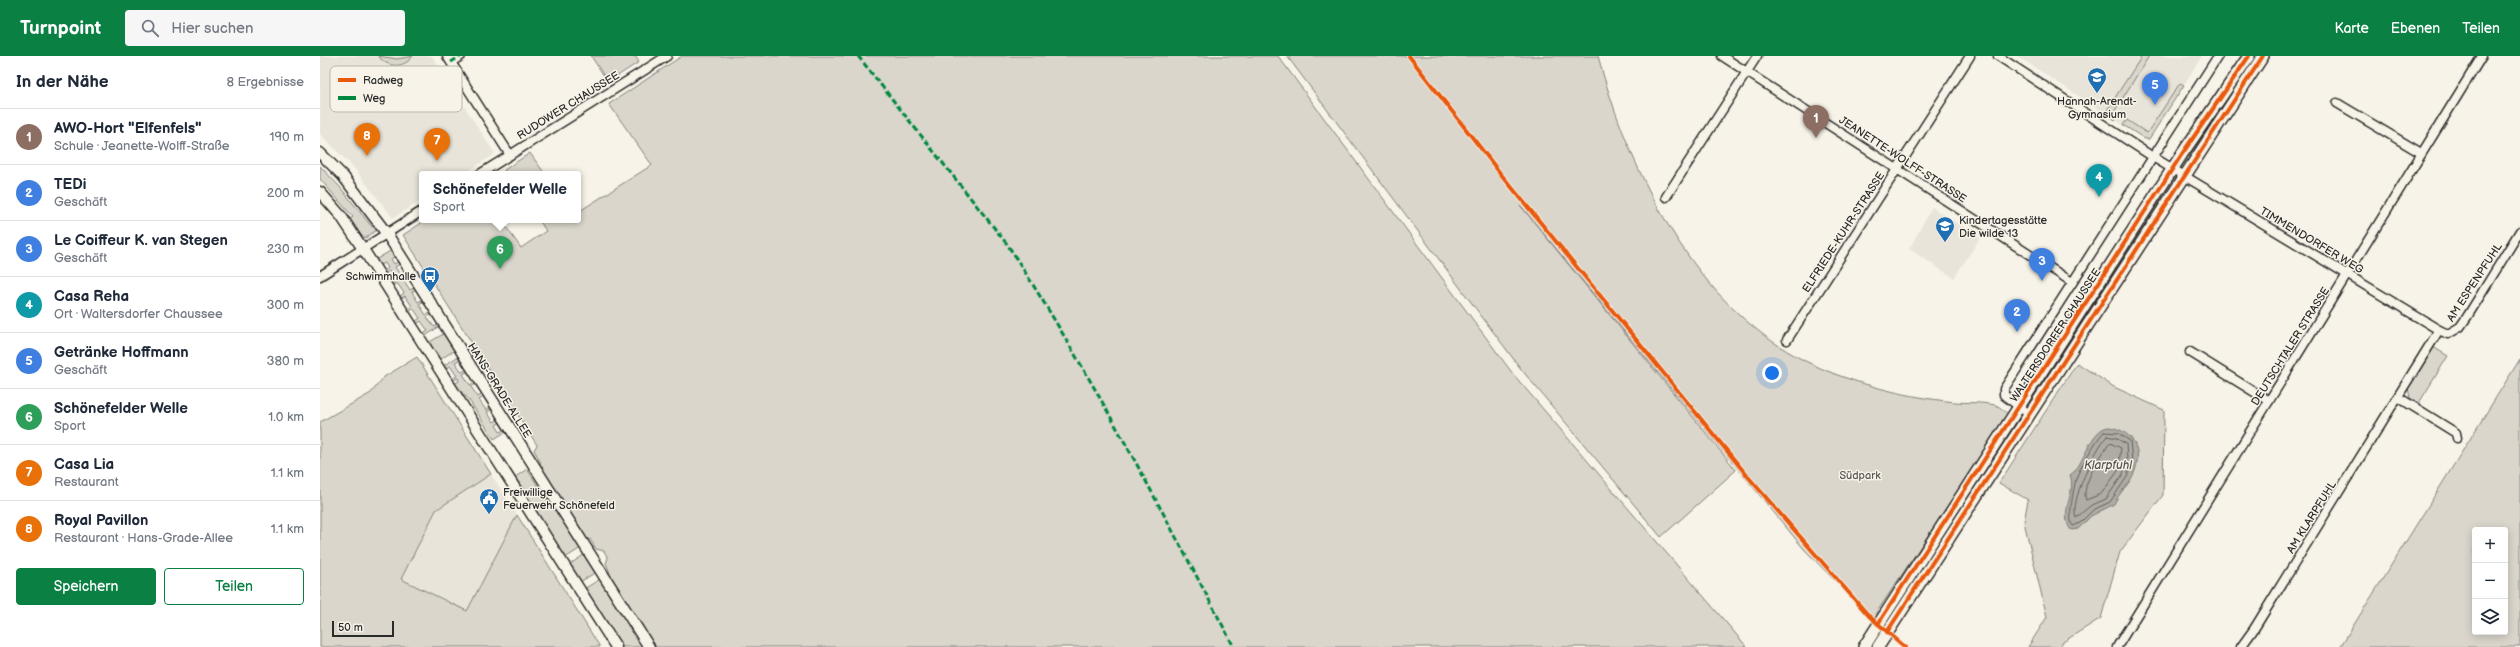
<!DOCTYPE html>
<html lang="de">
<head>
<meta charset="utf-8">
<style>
  :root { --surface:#fff; --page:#f6f6f7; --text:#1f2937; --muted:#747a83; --line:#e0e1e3; --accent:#0b8043 }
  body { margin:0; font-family:"Balsamiq Sans",sans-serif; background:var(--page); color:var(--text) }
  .controls { position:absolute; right:12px; bottom:12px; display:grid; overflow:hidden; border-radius:4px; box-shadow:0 2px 10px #0003 }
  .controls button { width:36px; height:36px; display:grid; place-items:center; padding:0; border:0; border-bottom:1px solid var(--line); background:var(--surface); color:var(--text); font:20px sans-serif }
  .scale { position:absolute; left:12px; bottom:10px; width:62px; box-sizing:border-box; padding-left:4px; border:2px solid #2b2b2b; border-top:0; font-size:11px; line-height:14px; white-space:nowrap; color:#2b2b2b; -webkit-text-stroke:3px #f7f3e8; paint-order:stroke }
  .you { position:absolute; left:1452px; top:317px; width:14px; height:14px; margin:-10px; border:3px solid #fff; border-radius:50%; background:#1a73e8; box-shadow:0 0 0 6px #1a73e833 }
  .badge { display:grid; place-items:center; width:26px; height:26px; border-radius:50%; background:var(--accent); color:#fff; font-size:13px; font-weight:700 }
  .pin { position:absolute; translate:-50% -33px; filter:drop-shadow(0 1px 2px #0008) }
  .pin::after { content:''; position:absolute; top:21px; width:14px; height:12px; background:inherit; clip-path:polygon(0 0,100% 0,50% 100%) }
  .popup { position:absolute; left:99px; top:115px; width:162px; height:52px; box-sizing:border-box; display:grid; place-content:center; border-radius:4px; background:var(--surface); filter:drop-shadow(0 1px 3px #0005); font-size:13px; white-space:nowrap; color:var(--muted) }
  .popup b { font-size:15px; color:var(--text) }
  .popup::after { content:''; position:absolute; left:50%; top:100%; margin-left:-8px; border:8px solid transparent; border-top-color:var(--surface) }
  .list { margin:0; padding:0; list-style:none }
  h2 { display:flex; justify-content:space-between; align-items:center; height:52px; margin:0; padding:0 16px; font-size:17px }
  h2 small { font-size:13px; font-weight:400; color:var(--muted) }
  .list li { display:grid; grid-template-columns:26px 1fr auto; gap:12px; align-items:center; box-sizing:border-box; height:56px; padding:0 16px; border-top:1px solid var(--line) }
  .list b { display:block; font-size:15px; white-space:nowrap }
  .list p { margin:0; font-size:13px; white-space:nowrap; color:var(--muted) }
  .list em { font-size:13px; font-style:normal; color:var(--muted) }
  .actions { display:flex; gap:8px; padding:12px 16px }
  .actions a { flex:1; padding:9px 0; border:1px solid var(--accent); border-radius:4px; text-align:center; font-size:14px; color:var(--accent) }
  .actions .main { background:var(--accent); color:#fff }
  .icon { flex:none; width:22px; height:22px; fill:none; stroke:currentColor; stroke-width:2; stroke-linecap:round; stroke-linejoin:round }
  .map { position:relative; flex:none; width:2200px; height:591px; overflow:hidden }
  header { display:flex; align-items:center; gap:24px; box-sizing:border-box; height:56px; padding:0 20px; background:var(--accent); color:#fff }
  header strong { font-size:19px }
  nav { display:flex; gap:22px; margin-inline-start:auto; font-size:14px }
  .search { width:280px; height:36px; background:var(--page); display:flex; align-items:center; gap:10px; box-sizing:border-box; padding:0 14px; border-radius:4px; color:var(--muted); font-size:15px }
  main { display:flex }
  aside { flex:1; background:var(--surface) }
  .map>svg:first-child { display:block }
  .built { fill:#e8e4da }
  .green { fill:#dad6cc; stroke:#82807c; fill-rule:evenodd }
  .water { fill:#afaca4; stroke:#7a7874 }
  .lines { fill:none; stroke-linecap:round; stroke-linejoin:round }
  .shore { stroke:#605f5b; stroke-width:1 }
  .minor-casing { stroke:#2b2b2b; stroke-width:11 }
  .tertiary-casing { stroke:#2b2b2b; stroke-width:13 }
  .secondary-casing { stroke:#2b2b2b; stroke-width:14 }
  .minor { stroke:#f7f3e8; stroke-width:8 }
  .tertiary { stroke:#f7f3e8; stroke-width:10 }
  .secondary { stroke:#f7f3e8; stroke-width:11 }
  .quiet { stroke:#00873e; stroke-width:3; stroke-dasharray:6 3; stroke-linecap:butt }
  .cycleway-casing { stroke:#f7f3e8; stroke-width:6 }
  .cycleway { stroke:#e8590c; stroke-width:4 }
  .labels { text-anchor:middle; stroke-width:3; stroke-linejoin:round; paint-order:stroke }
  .poi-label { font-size:11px; fill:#2b2b2b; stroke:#f7f3e8; text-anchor:start }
  .street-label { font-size:11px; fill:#2b2b2b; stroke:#f7f3e8 }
  .park-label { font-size:11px; fill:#575653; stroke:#f7f3e8 }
  .water-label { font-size:12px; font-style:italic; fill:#53524f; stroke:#f7f3e8 }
  .key { fill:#f7f3e8; stroke:#bab7af; stroke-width:1 }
  .key-label { font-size:11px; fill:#2b2b2b }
</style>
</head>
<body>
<header>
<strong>Turnpoint</strong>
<div class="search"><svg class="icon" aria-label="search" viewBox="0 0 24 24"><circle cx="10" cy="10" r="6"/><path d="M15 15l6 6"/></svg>Hier suchen</div>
<nav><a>Karte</a><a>Ebenen</a><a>Teilen</a></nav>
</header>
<main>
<aside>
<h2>In der Nähe<small>8 Ergebnisse</small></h2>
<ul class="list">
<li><span class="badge" style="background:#8d6e63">1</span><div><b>AWO-Hort &quot;Elfenfels&quot;</b><p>Schule · Jeanette-Wolff-Straße</p></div><em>190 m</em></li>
<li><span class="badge" style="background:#3f7fe0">2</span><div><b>TEDi</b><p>Geschäft</p></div><em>200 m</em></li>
<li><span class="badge" style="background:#3f7fe0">3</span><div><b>Le Coiffeur K. van Stegen</b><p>Geschäft</p></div><em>230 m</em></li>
<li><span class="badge" style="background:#0f9aa8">4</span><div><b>Casa Reha</b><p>Ort · Waltersdorfer Chaussee</p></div><em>300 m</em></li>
<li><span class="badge" style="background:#3f7fe0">5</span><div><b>Getränke Hoffmann</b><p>Geschäft</p></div><em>380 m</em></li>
<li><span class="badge" style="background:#2e9e5b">6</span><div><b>Schönefelder Welle</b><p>Sport</p></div><em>1.0 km</em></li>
<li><span class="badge" style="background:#e8710a">7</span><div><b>Casa Lia</b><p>Restaurant</p></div><em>1.1 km</em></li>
<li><span class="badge" style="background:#e8710a">8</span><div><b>Royal Pavillon</b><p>Restaurant · Hans-Grade-Allee</p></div><em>1.1 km</em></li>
</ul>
<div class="actions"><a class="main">Speichern</a><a>Teilen</a></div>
</aside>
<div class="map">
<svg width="2200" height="591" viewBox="0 0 2200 591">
  <rect width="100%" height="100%" fill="#f7f3e8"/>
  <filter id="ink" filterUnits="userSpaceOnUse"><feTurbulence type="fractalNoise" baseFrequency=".025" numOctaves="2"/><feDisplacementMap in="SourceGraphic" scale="8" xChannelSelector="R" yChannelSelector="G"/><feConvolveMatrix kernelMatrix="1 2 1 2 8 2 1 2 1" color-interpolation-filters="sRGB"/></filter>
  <g filter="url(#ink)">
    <!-- built -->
    <g class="built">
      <polygon points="0,0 112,0 175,98 143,118 102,118 102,144 73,162 34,112 0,78"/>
      <polygon points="1697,0 1882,0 1829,83 1825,83"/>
      <polygon points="1612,151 1660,182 1634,222 1589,193"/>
      <polygon points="171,418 197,459 147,555 80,523 116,454"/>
    </g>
    <!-- green -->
    <g class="green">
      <path d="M58 0 77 3 93 0C83 13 68 12 58 0Z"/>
      <polygon points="271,0 315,0 319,6 288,26"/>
      <polygon points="362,0 958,0 1193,318 1427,591 334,591 288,518 290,517 286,507 288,502 284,495 276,493 270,483 267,485 219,409 221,407 214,394 217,389 83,179 106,164 181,164 201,192 226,175 219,164 258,164 258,156 332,109 289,48"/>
      <path d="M967 0H1278C1304 98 1358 214 1441 277 1474 303 1512 319 1552 330 1579 338 1607 343 1635 346 1648 347 1662 346 1675 349 1680 350 1685 356 1689 359L1552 563 1484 493 1200 149 1416 414 1341 481 1201 313Z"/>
      <polygon points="1822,0 1829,0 1794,56 1798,59 1795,64 1785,57"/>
      <polygon points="1860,27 1864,29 1829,83 1825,83 1803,69 1807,64 1827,77"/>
      <polygon points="210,97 225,118 186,118 184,114"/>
      <polygon points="0,110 20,131 52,171 55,169 57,174 45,182 40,180 29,164 33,161 0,123"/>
      <polygon points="72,194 76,200 71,203 74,208 79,205 80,208 75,211 82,221 87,218 88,220 83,223 90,234 95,231 96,233 92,236 98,246 103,243 104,245 99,248 106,259 111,256 112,258 107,261 114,271 119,268 120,270 104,281 103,278 108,275 101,265 96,268 95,266 100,262 93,252 88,255 87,253 92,250 85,240 80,243 79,241 84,237 77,227 72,230 71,228 76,225 69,215 64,218 63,216 68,212 65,207 59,210 55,204"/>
      <polygon points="125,277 135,294 119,304 108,287"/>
      <polygon points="2113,291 2128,300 2099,347 2090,342 2088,332"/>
      <polygon points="139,300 141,303 135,306 142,316 147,313 149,315 143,318 150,329 155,325 157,327 151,331 158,341 163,338 165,340 159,344 166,354 172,351 173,353 167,356 174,366 179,363 181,366 176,369 180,376 186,373 187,375 174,383 149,344 134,328 139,325 138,322 132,325 131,323 137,320 130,310 125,313 123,310"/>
      <polygon points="97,301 171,418 116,454 81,523 147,555 197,459 280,591 0,591 0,366 51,337 64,321"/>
      <path d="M2200 303V591H2020ZM2155 474H2185V576H2155Z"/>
      <polygon points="1757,307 1794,331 1844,354 1843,439 1800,496 1781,562 1743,586 1739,591 1708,591 1727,561 1704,466 1708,444 1679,427"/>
      <path d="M207 413C224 441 244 465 261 492L245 502 194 422Z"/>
      <polygon points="265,498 276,516 260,526 249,509"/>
      <polygon points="280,523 324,591 301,591 264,533"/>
    </g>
    <!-- water -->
    <path class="water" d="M1789 371C1816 375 1825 399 1811 423 1806 432 1798 438 1794 448L1771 460 1758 473 1751 474C1738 457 1757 437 1750 419 1764 411 1770 372 1789 371Z"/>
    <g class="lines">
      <!-- shore -->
      <g class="shore">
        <path d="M1784 376 1798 377 1810 385 1812 405 1807 421 1790 446 1773 454 1760 467 1753 470C1747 464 1754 432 1756 423 1758 415 1777 382 1784 376Z"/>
        <path d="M1787 380 1796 382 1806 388 1807 404 1803 418 1786 443 1770 450 1756 462C1749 446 1775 394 1787 380Z"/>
        <path d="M1790 387 1801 392 1798 415 1781 438 1766 444C1760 430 1781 399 1790 387Z"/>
      </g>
      <!-- minor casing -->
      <g class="minor-casing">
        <g id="minor">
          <polyline points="127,0 190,99"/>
          <polyline points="1402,0 1752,226"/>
          <polyline points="1678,0 1833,101 2119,274 2128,278 2140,271 2147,261 2200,175"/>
          <polyline points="131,6 141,0"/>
          <polyline points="2017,47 2101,97"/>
          <polyline points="160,118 347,0"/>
          <polyline points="1346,141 1437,0"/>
          <polyline points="0,220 102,155"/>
          <polyline points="1467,284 1650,0"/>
          <polyline points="1870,296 1949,345"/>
          <polyline points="2078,341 2136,377 2137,382"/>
          <polyline points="1709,358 1684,339 1684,333 1898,0"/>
          <polyline points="1797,591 2162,0"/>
          <polyline points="1921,591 1934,573 2119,274"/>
        </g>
      </g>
      <!-- tertiary casing -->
      <g class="tertiary-casing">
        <g id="tertiary">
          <polyline points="0,97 23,120 67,178 329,591"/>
          <polyline points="0,136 21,160 43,193 296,591"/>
        </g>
      </g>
      <!-- secondary casing -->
      <g class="secondary-casing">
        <g id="secondary">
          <polyline points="1544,591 1862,98 1929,0"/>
          <polyline points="1558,591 1943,0"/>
        </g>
      </g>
      <!-- minor -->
      <use href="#minor" class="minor"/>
      <!-- tertiary -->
      <use href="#tertiary" class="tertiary"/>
      <!-- secondary -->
      <use href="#secondary" class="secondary"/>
      <!-- quiet -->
      <g class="quiet">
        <path d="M538 0 687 188C771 317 842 455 914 591"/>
        <polyline points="131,6 141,0"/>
      </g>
      <!-- cycleway casing -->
      <g class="cycleway-casing">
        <g id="cycleway">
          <polyline points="1089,0 1180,117 1430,423 1549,560 1585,591"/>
          <polyline points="1558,568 1862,98 1929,0"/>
          <polyline points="1567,576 1943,0"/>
        </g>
      </g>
      <!-- cycleway -->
      <use href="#cycleway" class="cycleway"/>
    </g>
  </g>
  <!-- icons -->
  <defs>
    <g id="school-pin" transform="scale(1)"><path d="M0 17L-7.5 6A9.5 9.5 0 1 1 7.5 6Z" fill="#1f6fb2" stroke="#f7f3e8"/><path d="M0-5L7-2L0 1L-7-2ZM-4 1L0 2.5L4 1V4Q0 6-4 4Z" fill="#fff"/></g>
    <g id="bus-pin" transform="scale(1)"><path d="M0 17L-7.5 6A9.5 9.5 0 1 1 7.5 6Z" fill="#1f6fb2" stroke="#f7f3e8"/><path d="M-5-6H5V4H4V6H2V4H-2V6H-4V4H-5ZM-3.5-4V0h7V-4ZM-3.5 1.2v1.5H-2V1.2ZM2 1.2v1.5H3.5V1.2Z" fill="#fff"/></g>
    <g id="civic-pin" transform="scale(1)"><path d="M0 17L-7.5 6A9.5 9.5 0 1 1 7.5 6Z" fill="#1f6fb2" stroke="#f7f3e8"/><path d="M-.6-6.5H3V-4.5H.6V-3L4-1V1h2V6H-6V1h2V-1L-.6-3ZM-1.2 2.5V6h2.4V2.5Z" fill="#fff"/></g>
  </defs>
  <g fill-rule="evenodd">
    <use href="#school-pin" x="1777" y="21"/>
    <use href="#school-pin" x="1625" y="170"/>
    <use href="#bus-pin" x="110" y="220"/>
    <use href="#civic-pin" x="169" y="442"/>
  </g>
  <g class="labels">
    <!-- poi labels -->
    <g class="poi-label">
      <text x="1777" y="49" text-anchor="middle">Hannah-Arendt-<tspan x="1777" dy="13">Gymnasium</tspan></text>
      <text x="1639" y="168">Kindertagesstätte<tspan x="1639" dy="13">Die wilde 13</tspan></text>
      <text x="96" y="224" text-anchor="end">Schwimmhalle</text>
      <text x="183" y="440">Freiwillige<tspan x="183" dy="13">Feuerwehr Schönefeld</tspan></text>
    </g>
    <!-- street labels -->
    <g class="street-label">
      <text transform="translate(248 49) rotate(-32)" y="4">RUDOWER CHAUSSEE</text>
      <text transform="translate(1583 103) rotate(33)" y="4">JEANETTE-WOLFF-STRASSE</text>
      <text transform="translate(1523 176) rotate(-57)" y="4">ELFRIEDE-KUHR-STRASSE</text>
      <text transform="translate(1992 184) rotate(31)" y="4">TIMMENDORFER WEG</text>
      <text transform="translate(2154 226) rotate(-57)" y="4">AM ESPENPFUHL</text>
      <text transform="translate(1735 279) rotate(-57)" y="4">WALTERSDORFER CHAUSSEE</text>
      <text transform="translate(1970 290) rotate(-58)" y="4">DEUTSCHTALER STRASSE</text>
      <text transform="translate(180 334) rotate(58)" y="4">HANS-GRADE-ALLEE</text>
      <text transform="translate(1991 461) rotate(-58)" y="4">AM KLARPFUHL</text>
    </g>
    <!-- park labels -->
    <g class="park-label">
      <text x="1540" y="423">Südpark</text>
    </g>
    <!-- water labels -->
    <g class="water-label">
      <text x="1788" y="413">Klarpfuhl</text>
    </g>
  </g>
  <!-- legend -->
  <rect x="10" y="10" width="132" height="46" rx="6" class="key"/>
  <rect x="18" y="22" width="18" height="4" fill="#e8590c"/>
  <rect x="18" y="40" width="18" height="4" fill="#00873e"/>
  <g class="key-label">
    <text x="43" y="28">Radweg</text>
    <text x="43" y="46">Weg</text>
  </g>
</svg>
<div class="controls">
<button>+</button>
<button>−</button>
<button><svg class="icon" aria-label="layers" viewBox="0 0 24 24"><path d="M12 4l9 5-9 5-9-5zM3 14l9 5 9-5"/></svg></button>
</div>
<div class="scale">50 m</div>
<div class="you"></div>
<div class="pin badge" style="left:1496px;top:82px;background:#8d6e63">1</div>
<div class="pin badge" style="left:1697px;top:276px;background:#3f7fe0">2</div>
<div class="pin badge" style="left:1722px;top:225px;background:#3f7fe0">3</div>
<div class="pin badge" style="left:1779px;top:141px;background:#0f9aa8">4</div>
<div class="pin badge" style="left:1835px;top:49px;background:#3f7fe0">5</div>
<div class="pin badge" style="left:180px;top:213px;background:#2e9e5b">6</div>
<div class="popup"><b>Schönefelder Welle</b>Sport</div>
<div class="pin badge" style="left:117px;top:105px;background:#e8710a">7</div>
<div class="pin badge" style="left:47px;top:100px;background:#e8710a">8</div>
</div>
</main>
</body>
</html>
